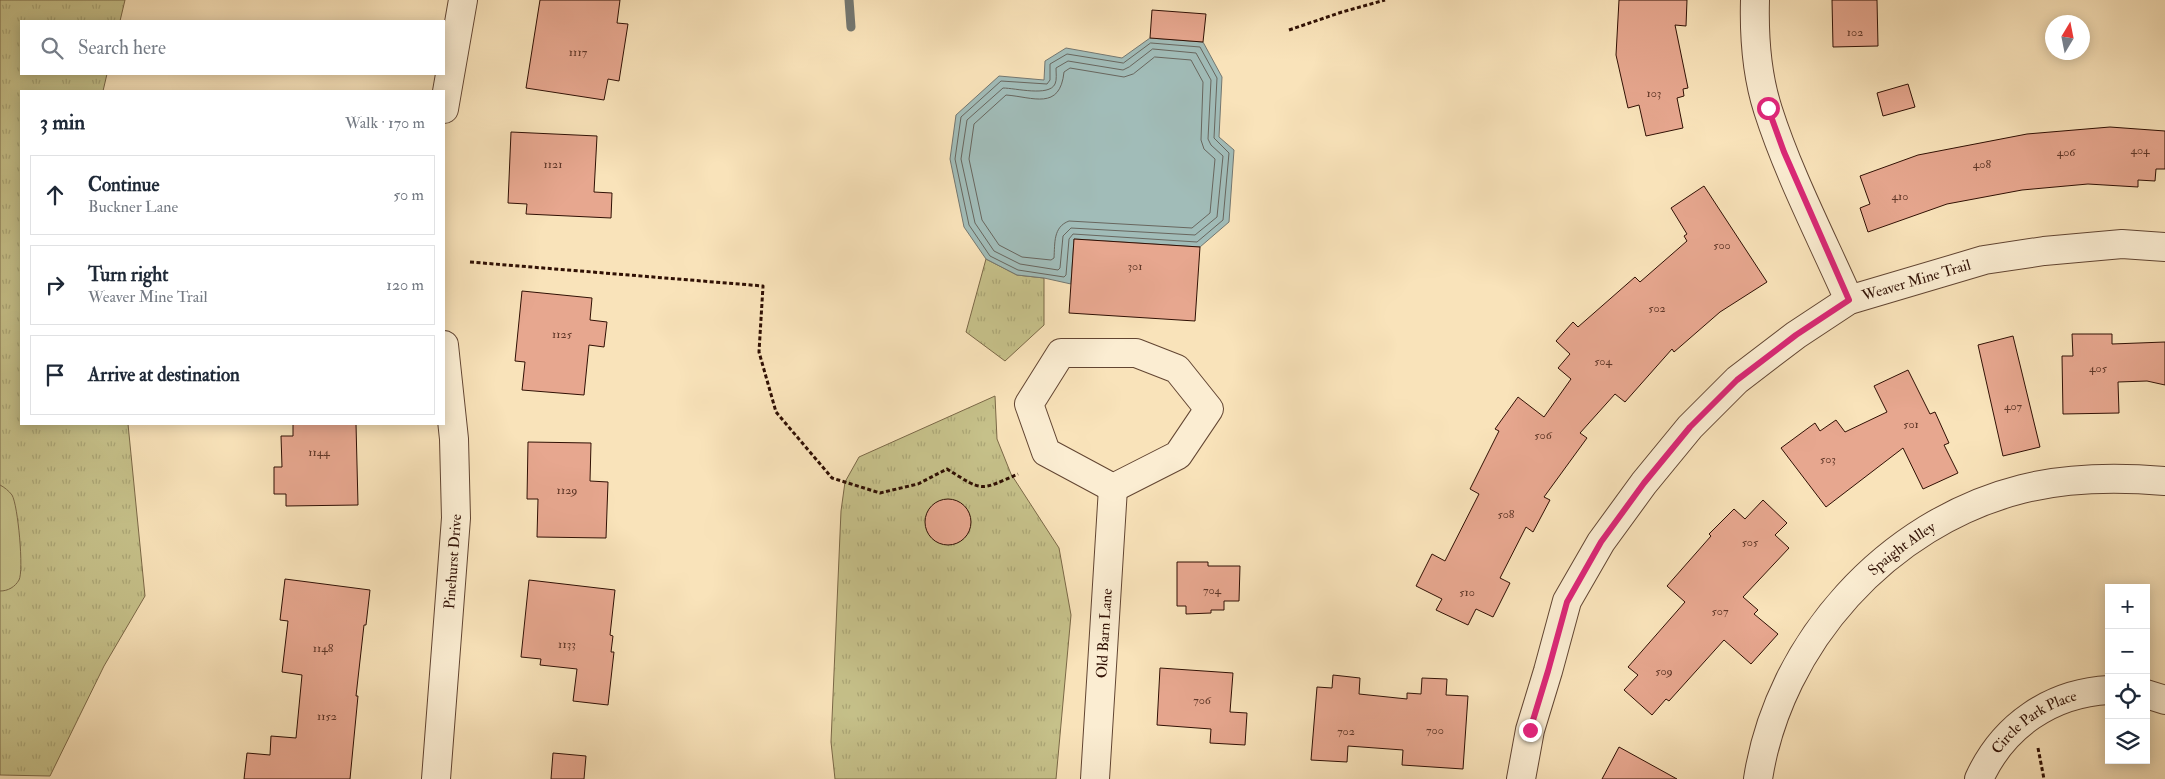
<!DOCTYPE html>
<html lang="en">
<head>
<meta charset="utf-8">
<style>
  :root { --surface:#fff; --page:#f2f2f3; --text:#1f2937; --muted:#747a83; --line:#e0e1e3 }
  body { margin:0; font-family:"IM FELL Double Pica",serif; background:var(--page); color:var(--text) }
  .controls { position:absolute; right:15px; bottom:15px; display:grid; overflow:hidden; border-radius:0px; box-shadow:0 2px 12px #0003 }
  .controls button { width:45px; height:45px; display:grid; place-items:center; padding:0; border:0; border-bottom:1px solid var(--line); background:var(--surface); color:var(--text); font:25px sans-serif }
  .compass { position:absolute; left:2045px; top:15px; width:45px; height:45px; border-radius:50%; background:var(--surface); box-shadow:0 2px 12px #0003; rotate:10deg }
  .stop { position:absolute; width:15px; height:15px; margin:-11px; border:4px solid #db2777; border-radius:50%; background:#fff }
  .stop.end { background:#db2777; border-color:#fff; box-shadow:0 1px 5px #0008 }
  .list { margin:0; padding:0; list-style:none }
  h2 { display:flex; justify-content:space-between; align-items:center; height:65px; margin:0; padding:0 20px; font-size:21px }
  h2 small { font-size:16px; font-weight:400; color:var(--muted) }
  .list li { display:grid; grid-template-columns:32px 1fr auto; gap:15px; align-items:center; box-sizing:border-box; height:80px; margin:0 10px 10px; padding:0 10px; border:1px solid var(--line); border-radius:0px }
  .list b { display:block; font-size:19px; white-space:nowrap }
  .list p { margin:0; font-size:16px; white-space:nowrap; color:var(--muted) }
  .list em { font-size:16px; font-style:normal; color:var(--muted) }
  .icon { flex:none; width:28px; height:28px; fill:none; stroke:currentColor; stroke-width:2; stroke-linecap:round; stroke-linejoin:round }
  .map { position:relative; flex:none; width:2165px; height:779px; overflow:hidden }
  .search { position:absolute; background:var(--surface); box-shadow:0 2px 12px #0003; left:20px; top:20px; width:425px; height:55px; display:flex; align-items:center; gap:12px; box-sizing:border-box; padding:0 18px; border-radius:0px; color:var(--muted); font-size:19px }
  .panel { position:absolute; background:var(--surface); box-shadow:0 2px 12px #0003; left:20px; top:90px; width:425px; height:335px; border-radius:0px }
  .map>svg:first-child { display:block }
  .grass { fill:url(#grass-tufts); stroke:#7b6847 }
  .pitch { fill:#c6c18a; stroke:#7b6847 }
  .water { fill:#a1bcb8; stroke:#747770 }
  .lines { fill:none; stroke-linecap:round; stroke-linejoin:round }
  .shore { stroke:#68665e; stroke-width:1 }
  .stream { stroke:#747770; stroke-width:9 }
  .building { fill:#e7a78f; stroke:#301004 }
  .minor-casing { stroke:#624532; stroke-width:30 }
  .path { stroke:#301004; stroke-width:3; stroke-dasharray:4 2.5; stroke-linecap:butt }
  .minor { stroke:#fbedd2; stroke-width:28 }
  .route { stroke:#db2777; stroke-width:6 }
  .labels { text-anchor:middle; stroke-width:5; stroke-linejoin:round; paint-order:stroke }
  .number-label { font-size:12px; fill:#5e3627 }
  .street-label { font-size:15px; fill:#301004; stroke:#fbedd2 }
</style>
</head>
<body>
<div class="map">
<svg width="2165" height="779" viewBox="0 0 2165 779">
  <defs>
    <pattern id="grass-tufts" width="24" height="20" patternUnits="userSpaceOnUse" patternTransform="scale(1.25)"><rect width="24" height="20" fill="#c6c18a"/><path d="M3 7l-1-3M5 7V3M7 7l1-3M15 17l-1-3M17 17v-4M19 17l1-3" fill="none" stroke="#aaa575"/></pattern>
  </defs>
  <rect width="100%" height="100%" fill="#f9e3ba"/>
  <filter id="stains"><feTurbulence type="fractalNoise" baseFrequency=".004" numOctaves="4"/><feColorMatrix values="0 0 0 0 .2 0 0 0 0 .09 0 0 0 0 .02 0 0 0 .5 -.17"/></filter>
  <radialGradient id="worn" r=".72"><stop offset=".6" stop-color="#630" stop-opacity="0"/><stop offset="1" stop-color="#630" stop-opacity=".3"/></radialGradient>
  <!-- grass -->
  <g class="grass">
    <polygon points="0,0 125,0 120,21 21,21 21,74 107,74 103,91 21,91 21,424 128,424 145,596 104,666 50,776 0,775"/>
    <polygon points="986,259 1017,275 1044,278 1044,325 1005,361 966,332"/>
    <polygon points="995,396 997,439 1011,474 1059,548 1071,615 1056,779 835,779 831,742 841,511 845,482 859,457"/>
  </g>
  <!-- pitch -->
  <path class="pitch" d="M0 485C4 487 9 491 12 495 18 505 24 571 19 580 15 587 8 591 0 591Z"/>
  <!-- water -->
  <polygon class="water" points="1150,38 1203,42 1222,77 1219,137 1234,150 1229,222 1200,247 1074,239 1071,284 1044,278 1017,275 986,259 964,227 950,159 956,115 999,76 1044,80 1045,61 1066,48 1122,58"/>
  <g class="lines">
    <!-- shore -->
    <g class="shore">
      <polygon points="1151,43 1200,47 1217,78 1214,138 1229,153 1223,220 1197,242 1073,234 1069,239 1066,275 1064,277 1018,270 990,256 969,225 955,159 961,117 1001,81 1047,84 1050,80 1050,64 1067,54 1123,63"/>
      <path d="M1153 49 1196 53 1211 80 1208 139 1211 145 1223 156 1217 217 1195 235 1071 228 1063 236 1060 268 1058 270 1020 264 994 251 975 223 961 159 967 120 1003 88C1015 88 1049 97 1055 84 1057 80 1056 73 1056 68L1068 61 1123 70 1129 67Z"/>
      <path d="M1155 57 1191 60 1203 82 1201 140 1204 149 1215 159 1210 213 1192 228 1069 221C1053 227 1055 243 1054 258L1051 260 1022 257 999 245 982 220 969 159 974 124 1006 95C1033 97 1060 111 1064 72L1070 68 1124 77 1133 74Z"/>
    </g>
    <!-- stream -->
    <polyline class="stream" points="849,0 851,27"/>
  </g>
  <!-- building -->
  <g class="building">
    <polygon points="540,0 620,0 617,23 628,24 619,81 608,79 604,100 526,88"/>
    <polygon points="1619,0 1687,0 1686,26 1675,25 1688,88 1683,89 1684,96 1677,98 1683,128 1646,136 1639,105 1628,108 1616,55"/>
    <polygon points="1832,0 1877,0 1878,46 1833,47"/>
    <polygon points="1152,10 1206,14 1203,42 1150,38"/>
    <polygon points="1908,84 1915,107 1883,116 1877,93"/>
    <polygon points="2110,127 2165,131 2165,169 2156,169 2155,181 2138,180 2138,187 2088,184 2022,190 1947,204 1868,232 1860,208 1870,204 1860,176 1918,155 2027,134"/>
    <polygon points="511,132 597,136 594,192 612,193 611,218 526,214 527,204 508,203"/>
    <polygon points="1704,186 1767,282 1720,312 1674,352 1672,349 1625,402 1615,394 1580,433 1587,438 1544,497 1550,500 1533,532 1526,527 1500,578 1510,583 1493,617 1476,609 1468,625 1436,610 1442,599 1416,586 1432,554 1445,561 1479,494 1470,489 1499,431 1495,429 1518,397 1544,417 1571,379 1558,368 1570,354 1556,341 1573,322 1578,327 1635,277 1640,282 1687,241 1684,236 1687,234 1671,208"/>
    <polygon points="1074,239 1200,247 1195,321 1069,313"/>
    <polygon points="522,291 592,298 590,320 607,322 604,347 589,345 584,395 522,390 525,362 515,361"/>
    <polygon points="2072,334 2112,334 2112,344 2165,342 2165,385 2147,381 2118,382 2119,413 2063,414 2062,356 2073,356"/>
    <polygon points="2013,336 2040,447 2003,456 1978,345"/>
    <polygon points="1908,370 1930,414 1935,412 1949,443 1944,445 1958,473 1923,489 1903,448 1826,507 1781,448 1815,423 1820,431 1836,420 1845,432 1887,412 1874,386"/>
    <polygon points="293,424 356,424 358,505 286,506 286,494 274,494 274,467 282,467 281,436 293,436"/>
    <polygon points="528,442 591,443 590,481 608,482 606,538 537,537 538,499 527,499"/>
    <circle cx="948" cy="522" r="23"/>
    <polygon points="1763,500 1787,523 1775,535 1789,548 1743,597 1758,610 1754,614 1778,634 1751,664 1724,640 1669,701 1666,699 1652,715 1624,690 1638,675 1628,667 1685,602 1667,586 1711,536 1709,534 1734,509 1745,519"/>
    <polygon points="1177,562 1208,562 1208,566 1240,566 1239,601 1224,601 1224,610 1211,610 1211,613 1186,614 1186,606 1177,606"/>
    <polygon points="285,579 370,590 366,625 364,625 356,696 358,696 350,779 244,779 247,753 270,755 271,736 296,738 302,675 282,672 288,621 280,620"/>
    <polygon points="529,580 615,590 610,635 613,636 611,652 614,652 608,705 573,701 577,669 540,665 541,659 521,657"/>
    <polygon points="1160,668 1233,673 1230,712 1247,713 1245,745 1210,743 1211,729 1157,725"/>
    <polygon points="1333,675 1360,678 1359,694 1407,699 1407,693 1421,694 1422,678 1447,679 1446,695 1468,696 1463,769 1402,765 1403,750 1348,746 1347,762 1311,760 1317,687 1332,688"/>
    <polygon points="1619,747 1677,779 1602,779"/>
    <polygon points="553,753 586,756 584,779 551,779"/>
  </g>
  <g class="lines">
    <!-- minor casing -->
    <g class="minor-casing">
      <g id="minor">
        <path d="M1755 0C1754 36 1757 76 1768 110 1788 173 1822 239 1849 300"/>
        <polyline points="444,109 463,0"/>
        <polygon points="1061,353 1136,353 1177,369 1209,409 1178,455 1113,488 1046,452 1029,404"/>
        <polyline points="2146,694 2165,700"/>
        <path id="s1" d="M436 779 456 518 454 439 444 345"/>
        <path id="s2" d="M1095 779 1113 488"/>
        <path id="s3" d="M1521 779 1530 730 1548 671 1567 601 1601 542 1644 483 1690 427 1737 380 1796 335 1849 300 1984 260 2044 251 2122 244 2165 247"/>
        <path id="s4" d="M1758 779C1779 643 1887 523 2022 489 2069 477 2117 477 2165 481"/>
        <path id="s5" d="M1979 779C2003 726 2051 693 2109 690"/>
      </g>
    </g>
    <!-- path -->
    <g class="path">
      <polyline points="1289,30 1342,12 1385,0"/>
      <path d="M470 262 763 286 759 352 776 412 832 478 880 493 918 484 947 469C984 492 979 491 1018 474"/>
      <polyline points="2038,748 2044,779"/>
    </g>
    <!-- minor -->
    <use href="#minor" class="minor"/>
  </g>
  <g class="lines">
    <!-- route -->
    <polyline class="route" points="1530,730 1548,671 1567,602 1601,542 1644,483 1690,427 1737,380 1796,335 1849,300 1784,152 1768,108"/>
  </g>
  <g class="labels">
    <!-- number labels -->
    <g class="number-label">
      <text x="1855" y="36">102</text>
      <text x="578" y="56">1117</text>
      <text x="1654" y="97">103</text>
      <text x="2140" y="154">404</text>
      <text x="2066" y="156">406</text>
      <text x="553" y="168">1121</text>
      <text x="1982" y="168">408</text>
      <text x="1900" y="200">410</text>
      <text x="1722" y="249">500</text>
      <text x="1135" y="270">301</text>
      <text x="1657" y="312">502</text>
      <text x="562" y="338">1125</text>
      <text x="1603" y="365">504</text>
      <text x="2098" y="372">405</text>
      <text x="2013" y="410">407</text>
      <text x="1911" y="428">501</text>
      <text x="1543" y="439">506</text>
      <text x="319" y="456">1144</text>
      <text x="1828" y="463">503</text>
      <text x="567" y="494">1129</text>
      <text x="1506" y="518">508</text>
      <text x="1750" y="546">505</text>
      <text x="1212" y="594">704</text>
      <text x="1467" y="596">510</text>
      <text x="1720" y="615">507</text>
      <text x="567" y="648">1133</text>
      <text x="323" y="652">1148</text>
      <text x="1664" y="675">509</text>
      <text x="1202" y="704">706</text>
      <text x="327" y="720">1152</text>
      <text x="1435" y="734">700</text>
      <text x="1346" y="735">702</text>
    </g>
    <!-- street labels -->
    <g class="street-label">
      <text dy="5" stroke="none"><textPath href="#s3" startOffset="672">Weaver Mine Trail</textPath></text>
      <text dy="5" stroke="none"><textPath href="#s4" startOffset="279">Spaight Alley</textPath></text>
      <text dy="5" stroke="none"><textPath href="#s1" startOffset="218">Pinehurst Drive</textPath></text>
      <text dy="5" stroke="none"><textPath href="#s2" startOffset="146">Old Barn Lane</textPath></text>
      <text dy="5" stroke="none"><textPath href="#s5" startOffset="82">Circle Park Place</textPath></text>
    </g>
  </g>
  <rect width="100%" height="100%" filter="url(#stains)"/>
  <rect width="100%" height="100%" fill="url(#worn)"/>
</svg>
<div class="controls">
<button>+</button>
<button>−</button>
<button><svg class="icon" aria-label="locate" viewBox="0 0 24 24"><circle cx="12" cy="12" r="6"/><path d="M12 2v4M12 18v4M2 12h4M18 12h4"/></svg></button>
<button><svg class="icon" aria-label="layers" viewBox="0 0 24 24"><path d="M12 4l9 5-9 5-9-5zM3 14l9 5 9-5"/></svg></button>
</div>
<svg class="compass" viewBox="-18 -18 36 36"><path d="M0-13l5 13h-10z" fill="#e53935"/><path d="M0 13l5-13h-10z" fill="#747a83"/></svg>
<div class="stop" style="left:1768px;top:108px"></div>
<div class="stop end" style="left:1530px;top:730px"></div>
<div class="search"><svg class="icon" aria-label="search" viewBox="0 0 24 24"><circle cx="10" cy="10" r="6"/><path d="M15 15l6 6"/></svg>Search here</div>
<section class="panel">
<h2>3 min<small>Walk · 170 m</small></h2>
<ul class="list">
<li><svg class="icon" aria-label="ahead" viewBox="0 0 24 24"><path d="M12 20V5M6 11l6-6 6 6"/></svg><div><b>Continue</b><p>Buckner Lane</p></div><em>50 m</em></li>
<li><svg class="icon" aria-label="right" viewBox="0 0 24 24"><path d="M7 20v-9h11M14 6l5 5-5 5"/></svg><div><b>Turn right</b><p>Weaver Mine Trail</p></div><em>120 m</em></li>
<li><svg class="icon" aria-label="arrive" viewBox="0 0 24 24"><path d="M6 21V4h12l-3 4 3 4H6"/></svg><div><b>Arrive at destination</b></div></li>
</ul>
</section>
</div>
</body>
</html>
